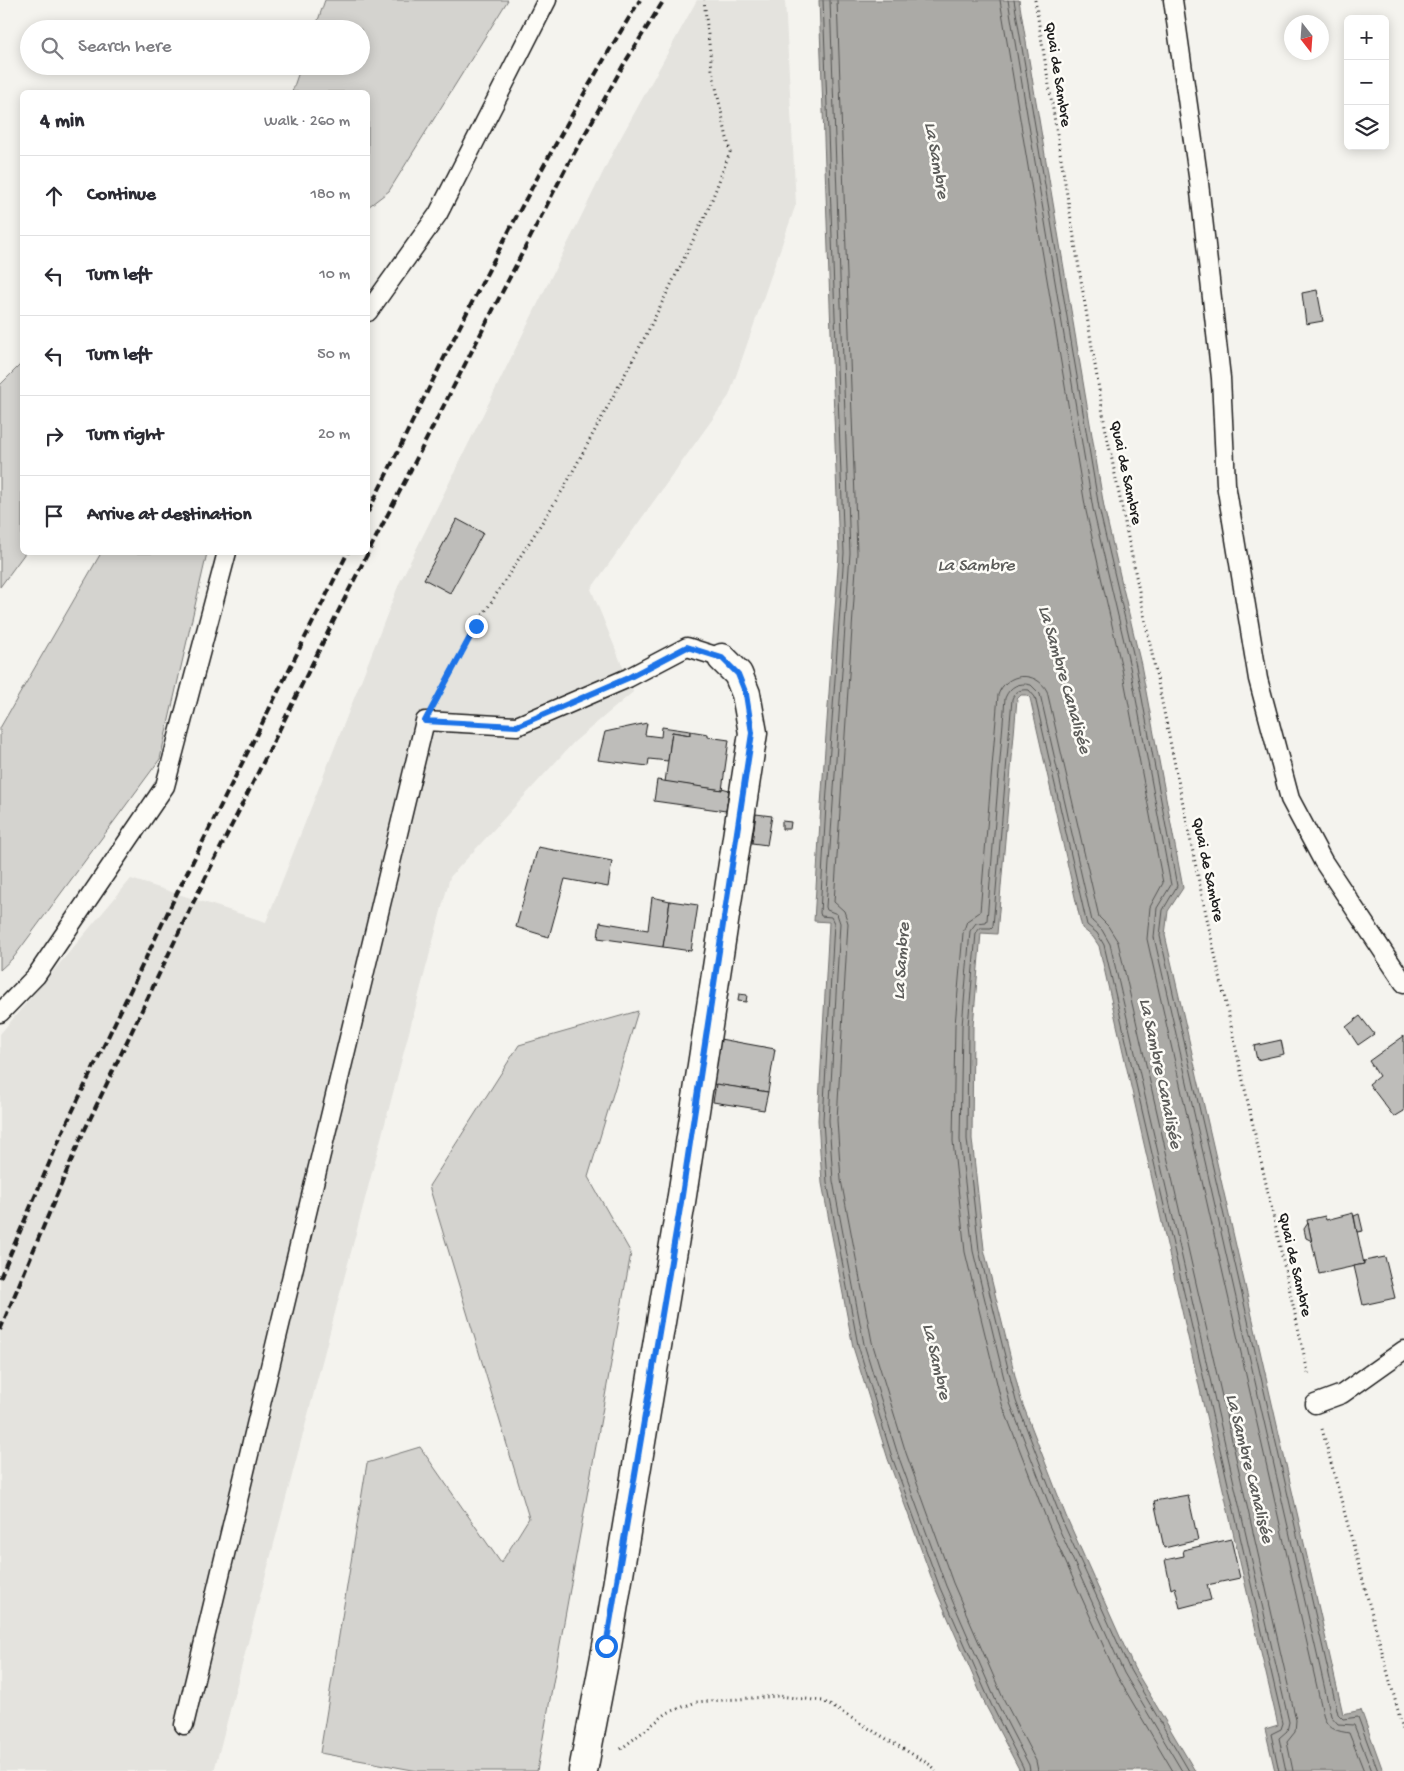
<!DOCTYPE html>
<html lang="en">
<head>
<meta charset="utf-8">
<style>
  :root { --surface:#fff; --page:#f7f7f7; --text:#2b2b33; --muted:#7c7c81; --line:#e1e1e2 }
  body { margin:0; font-family:"Gochi Hand",sans-serif; background:var(--page); color:var(--text) }
  .controls { position:absolute; right:15px; top:15px; display:grid; overflow:hidden; border-radius:8px; box-shadow:0 2px 12px #0003 }
  .controls button { width:45px; height:45px; display:grid; place-items:center; padding:0; border:0; border-bottom:1px solid var(--line); background:var(--surface); color:var(--text); font:25px sans-serif }
  .compass { position:absolute; left:1284px; top:15px; width:45px; height:45px; border-radius:50%; background:var(--surface); box-shadow:0 2px 12px #0003; rotate:163deg }
  .stop { position:absolute; width:15px; height:15px; margin:-11px; border:4px solid #1a73e8; border-radius:50%; background:#fff }
  .stop.end { background:#1a73e8; border-color:#fff; box-shadow:0 1px 5px #0008 }
  .list { margin:0; padding:0; list-style:none }
  h2 { display:flex; justify-content:space-between; align-items:center; height:65px; margin:0; padding:0 20px; font-size:21px }
  h2 small { font-size:16px; font-weight:400; color:var(--muted) }
  .list li { display:grid; grid-template-columns:32px 1fr auto; gap:15px; align-items:center; box-sizing:border-box; height:80px; padding:0 20px; border-top:1px solid var(--line) }
  .list b { display:block; font-size:19px; white-space:nowrap }
  .list em { font-size:16px; font-style:normal; color:var(--muted) }
  .icon { flex:none; width:28px; height:28px; fill:none; stroke:currentColor; stroke-width:2; stroke-linecap:round; stroke-linejoin:round }
  .map { position:relative; flex:none; width:1404px; height:1771px; overflow:hidden }
  .search { position:absolute; background:var(--surface); box-shadow:0 2px 12px #0003; left:20px; top:20px; width:350px; height:55px; display:flex; align-items:center; gap:12px; box-sizing:border-box; padding:0 18px; border-radius:28px; color:var(--muted); font-size:19px }
  .panel { position:absolute; background:var(--surface); box-shadow:0 2px 12px #0003; left:20px; top:90px; width:350px; height:465px; border-radius:8px }
  .map>svg:first-child { display:block }
  .built { fill:#e4e3de }
  .green { fill:#d4d3cf; stroke:#787876 }
  .water { fill:#abaaa6; stroke:#72716f }
  .lines { fill:none; stroke-linecap:round; stroke-linejoin:round }
  .shore { stroke:#555553; stroke-width:1 }
  .building { fill:#bebdba; stroke:#1c1c1c }
  .service-casing { stroke:#1c1c1c; stroke-width:21 }
  .minor-casing { stroke:#1c1c1c; stroke-width:31 }
  .path { stroke:#1c1c1c; stroke-width:3; stroke-dasharray:1 4; stroke-linecap:butt }
  .service { stroke:#fdfcf7; stroke-width:18 }
  .minor { stroke:#fdfcf7; stroke-width:28 }
  .rail { stroke:#1c1c1c; stroke-width:4; stroke-dasharray:8 4; stroke-linecap:butt }
  .route { stroke:#1a73e8; stroke-width:6 }
  .labels { text-anchor:middle; stroke-width:5; stroke-linejoin:round; paint-order:stroke }
  .street-label { font-size:16px; fill:#1c1c1c; stroke:#fdfcf7 }
  .water-label { font-size:18px; font-style:italic; fill:#5c5c5a; stroke:#fdfcf7 }
</style>
</head>
<body>
<div class="map">
<svg width="1404" height="1771" viewBox="0 0 1404 1771">
  <rect width="100%" height="100%" fill="#f4f3ee"/>
  <filter id="ink" filterUnits="userSpaceOnUse"><feTurbulence type="fractalNoise" baseFrequency=".02" numOctaves="2"/><feDisplacementMap in="SourceGraphic" scale="10" xChannelSelector="R" yChannelSelector="G"/><feConvolveMatrix kernelMatrix="1 2 1 2 8 2 1 2 1" color-interpolation-filters="sRGB"/></filter>
  <g filter="url(#ink)">
    <!-- built -->
    <polygon class="built" points="697,0 785,0 796,204 729,396 591,589 633,692 574,742 450,877 214,1771 0,1771 0,1034 131,879 266,922 399,584 615,148"/>
    <!-- green -->
    <g class="green">
      <polygon points="325,0 508,0 389,191 368,207 368,92 292,92 301,66 361,66 361,29 315,29"/>
      <polygon points="22,363 22,552 25,553 0,587 0,385"/>
      <polygon points="101,553 207,553 160,759 14,957 0,970 0,728"/>
      <polygon points="638,1011 588,1177 631,1253 537,1771 418,1771 320,1753 367,1463 420,1447 501,1563 529,1518 429,1186 519,1045"/>
    </g>
    <!-- water -->
    <polygon class="water" points="819,0 1019,0 1104,507 1141,665 1183,888 1168,911 1165,935 1343,1714 1361,1710 1383,1771 1275,1771 1265,1729 1278,1725 1203,1403 1099,946 1093,937 1082,928 1030,698 1027,695 1021,695 1017,699 997,934 981,933 973,1026 972,1139 984,1249 1021,1400 1066,1516 1134,1668 1195,1771 1020,1771 986,1706 936,1590 888,1459 853,1347 822,1183 818,1120 829,922 814,921 821,805 839,553"/>
    <g class="lines">
      <!-- shore -->
      <g class="shore">
        <polyline points="823,0 844,553 826,805 820,913 821,916 831,917 834,923 823,1120 827,1182 858,1345 892,1457 940,1588 991,1704 1023,1767 1024,1771"/>
        <polyline points="830,0 850,553 826,907 827,910 837,914 840,923 829,1120 833,1181 864,1344 898,1455 946,1586 996,1701 1029,1765 1030,1771"/>
        <polyline points="837,0 857,553 834,902 844,911 848,923 837,1120 841,1180 872,1342 906,1453 953,1583 1003,1698 1036,1761 1038,1771"/>
        <path d="M1000 0 1086 511 1122 669 1163 883 1150 907 1147 939 1324 1718C1329 1730 1338 1731 1349 1733L1364 1771"/>
        <polyline points="1008,0 1093,509 1130,667 1171,885 1157,908 1154,937 1331,1716 1338,1724 1354,1725 1372,1771"/>
        <polyline points="1014,0 1099,508 1136,666 1177,886 1163,910 1160,936 1338,1714 1343,1719 1358,1717 1378,1771"/>
        <path d="M1173 1771 1117 1676 1048 1523 1002 1404 965 1252 953 1141 955 1025 963 933 967 921 980 912 998 695C1006 672 1036 670 1047 691L1099 917 1108 926 1118 942 1296 1720 1295 1732 1287 1742 1293 1771"/>
        <path d="M1182 1771 1124 1673 1055 1520 1010 1403 973 1251 960 1140 962 1026 970 931 976 923 986 922 987 920 1005 698C1010 686 1019 682 1031 685L1040 694 1092 921 1102 930 1110 944 1289 1722 1287 1731 1279 1738 1286 1771"/>
        <path d="M1189 1771 1130 1670 1061 1518 1016 1401 979 1250 967 1139 968 1026 976 933 980 928H991L993 926 1012 699C1015 691 1021 689 1029 690L1035 697 1087 925 1097 933 1104 945 1283 1723 1281 1729 1271 1734 1279 1771"/>
      </g>
    </g>
    <!-- building -->
    <g class="building">
      <polygon points="1317,290 1323,321 1306,324 1302,293"/>
      <polygon points="457,519 483,533 450,593 424,579"/>
      <polygon points="647,723 645,735 661,737 662,727 690,731 690,735 672,732 668,761 649,759 648,766 598,760 605,732"/>
      <polygon points="690,731 708,734 708,737 729,740 722,790 665,782 672,732 690,735"/>
      <polygon points="657,780 722,790 722,788 729,790 726,811 654,801"/>
      <polygon points="756,814 772,816 767,845 752,843"/>
      <polygon points="782,821 791,822 790,829 782,829"/>
      <polygon points="538,847 612,861 608,887 565,879 549,937 516,927"/>
      <polygon points="652,897 670,901 663,947 598,938 600,922 648,930"/>
      <polygon points="670,901 698,905 691,951 663,947"/>
      <polygon points="739,994 747,995 746,1002 738,1001"/>
      <polygon points="1360,1016 1374,1034 1358,1045 1346,1027"/>
      <polygon points="1404,1036 1404,1111 1394,1117 1369,1084 1379,1076 1369,1061"/>
      <polygon points="720,1039 775,1049 768,1092 713,1084"/>
      <polygon points="1281,1040 1284,1054 1257,1060 1254,1046"/>
      <polygon points="716,1084 768,1092 764,1110 713,1102"/>
      <polygon points="1353,1213 1364,1264 1319,1274 1307,1220 1325,1216 1326,1220"/>
      <polygon points="1359,1214 1363,1231 1357,1232 1354,1216"/>
      <polygon points="1308,1223 1311,1238 1312,1241 1306,1238 1304,1229"/>
      <polygon points="1385,1257 1395,1298 1363,1305 1354,1266 1364,1264 1364,1261"/>
      <polygon points="1188,1495 1198,1540 1164,1548 1154,1501"/>
      <polygon points="1231,1539 1240,1578 1207,1585 1211,1600 1180,1608 1175,1587 1171,1589 1165,1560 1184,1556 1183,1550"/>
    </g>
    <g class="lines">
      <!-- service casing -->
      <g class="service-casing">
        <g id="service">
          <polyline points="1173,0 1199,183 1221,378 1226,484 1258,679 1290,799 1323,861 1404,983"/>
          <polyline points="368,312 438,214 547,0"/>
          <polyline points="0,1013 36,976 165,786 227,552"/>
          <polyline points="1315,1404 1342,1394 1404,1350"/>
          <polyline points="184,1725 425,721 517,726 628,678 687,647 722,658"/>
        </g>
      </g>
      <!-- minor casing -->
      <g class="minor-casing">
        <polyline id="minor" points="583,1771 607,1646 681,1202 753,733 746,694 738,674 722,658"/>
      </g>
      <!-- path -->
      <g class="path">
        <polyline points="1035,0 1105,426 1202,896 1309,1377"/>
        <polyline points="440,694 476,626 564,488 646,335 708,210 730,152 712,69 704,0"/>
        <polyline points="1322,1429 1404,1733"/>
        <polyline points="621,1749 667,1713 696,1702 779,1696 823,1701 932,1766 936,1771"/>
      </g>
      <!-- service -->
      <use href="#service" class="service"/>
      <!-- minor -->
      <use href="#minor" class="minor"/>
      <!-- rail -->
      <g class="rail">
        <path d="M368 512C453 339 538 164 640 0"/>
        <polyline points="0,1278 63,1131 176,895 348,552"/>
        <polyline points="0,1330 79,1142 192,905 352,584 566,168 624,64 664,0"/>
      </g>
    </g>
  </g>
  <g class="lines" filter="url(#ink)">
    <!-- route -->
    <polyline class="route" points="476,626 425,721 517,726 628,678 687,647 722,658 738,674 746,694 752,733 681,1202 606,1646"/>
  </g>
  <g class="labels">
    <!-- street labels -->
    <g class="street-label">
      <text transform="translate(1060 74) rotate(81)" y="6">Quai de Sambre</text>
      <text transform="translate(1128 472) rotate(78)" y="6">Quai de Sambre</text>
      <text transform="translate(1210 869) rotate(78)" y="6">Quai de Sambre</text>
      <text transform="translate(1297 1264) rotate(77)" y="6">Quai de Sambre</text>
    </g>
    <!-- water labels -->
    <g class="water-label">
      <text transform="translate(938 160) rotate(80)" y="6">La Sambre</text>
      <text x="976" y="570">La Sambre</text>
      <text transform="translate(1066 679) rotate(74)" y="6">La Sambre Canalisée</text>
      <text transform="translate(900 961) rotate(-86)" y="6">La Sambre</text>
      <text transform="translate(1162 1073) rotate(78)" y="6">La Sambre Canalisée</text>
      <text transform="translate(938 1361) rotate(77)" y="6">La Sambre</text>
      <text transform="translate(1251 1468) rotate(76)" y="6">La Sambre Canalisée</text>
    </g>
  </g>
</svg>
<div class="controls">
<button>+</button>
<button>−</button>
<button><svg class="icon" aria-label="layers" viewBox="0 0 24 24"><path d="M12 4l9 5-9 5-9-5zM3 14l9 5 9-5"/></svg></button>
</div>
<svg class="compass" viewBox="-18 -18 36 36"><path d="M0-13l5 13h-10z" fill="#e53935"/><path d="M0 13l5-13h-10z" fill="#7c7c81"/></svg>
<div class="stop" style="left:606px;top:1646px"></div>
<div class="stop end" style="left:476px;top:626px"></div>
<div class="search"><svg class="icon" aria-label="search" viewBox="0 0 24 24"><circle cx="10" cy="10" r="6"/><path d="M15 15l6 6"/></svg>Search here</div>
<section class="panel">
<h2>4 min<small>Walk · 260 m</small></h2>
<ul class="list">
<li><svg class="icon" aria-label="ahead" viewBox="0 0 24 24"><path d="M12 20V5M6 11l6-6 6 6"/></svg><div><b>Continue</b></div><em>180 m</em></li>
<li><svg class="icon" aria-label="left" viewBox="0 0 24 24"><path d="M17 20v-9H6M10 6l-5 5 5 5"/></svg><div><b>Turn left</b></div><em>10 m</em></li>
<li><svg class="icon" aria-label="left" viewBox="0 0 24 24"><path d="M17 20v-9H6M10 6l-5 5 5 5"/></svg><div><b>Turn left</b></div><em>50 m</em></li>
<li><svg class="icon" aria-label="right" viewBox="0 0 24 24"><path d="M7 20v-9h11M14 6l5 5-5 5"/></svg><div><b>Turn right</b></div><em>20 m</em></li>
<li><svg class="icon" aria-label="arrive" viewBox="0 0 24 24"><path d="M6 21V4h12l-3 4 3 4H6"/></svg><div><b>Arrive at destination</b></div></li>
</ul>
</section>
</div>
</body>
</html>
